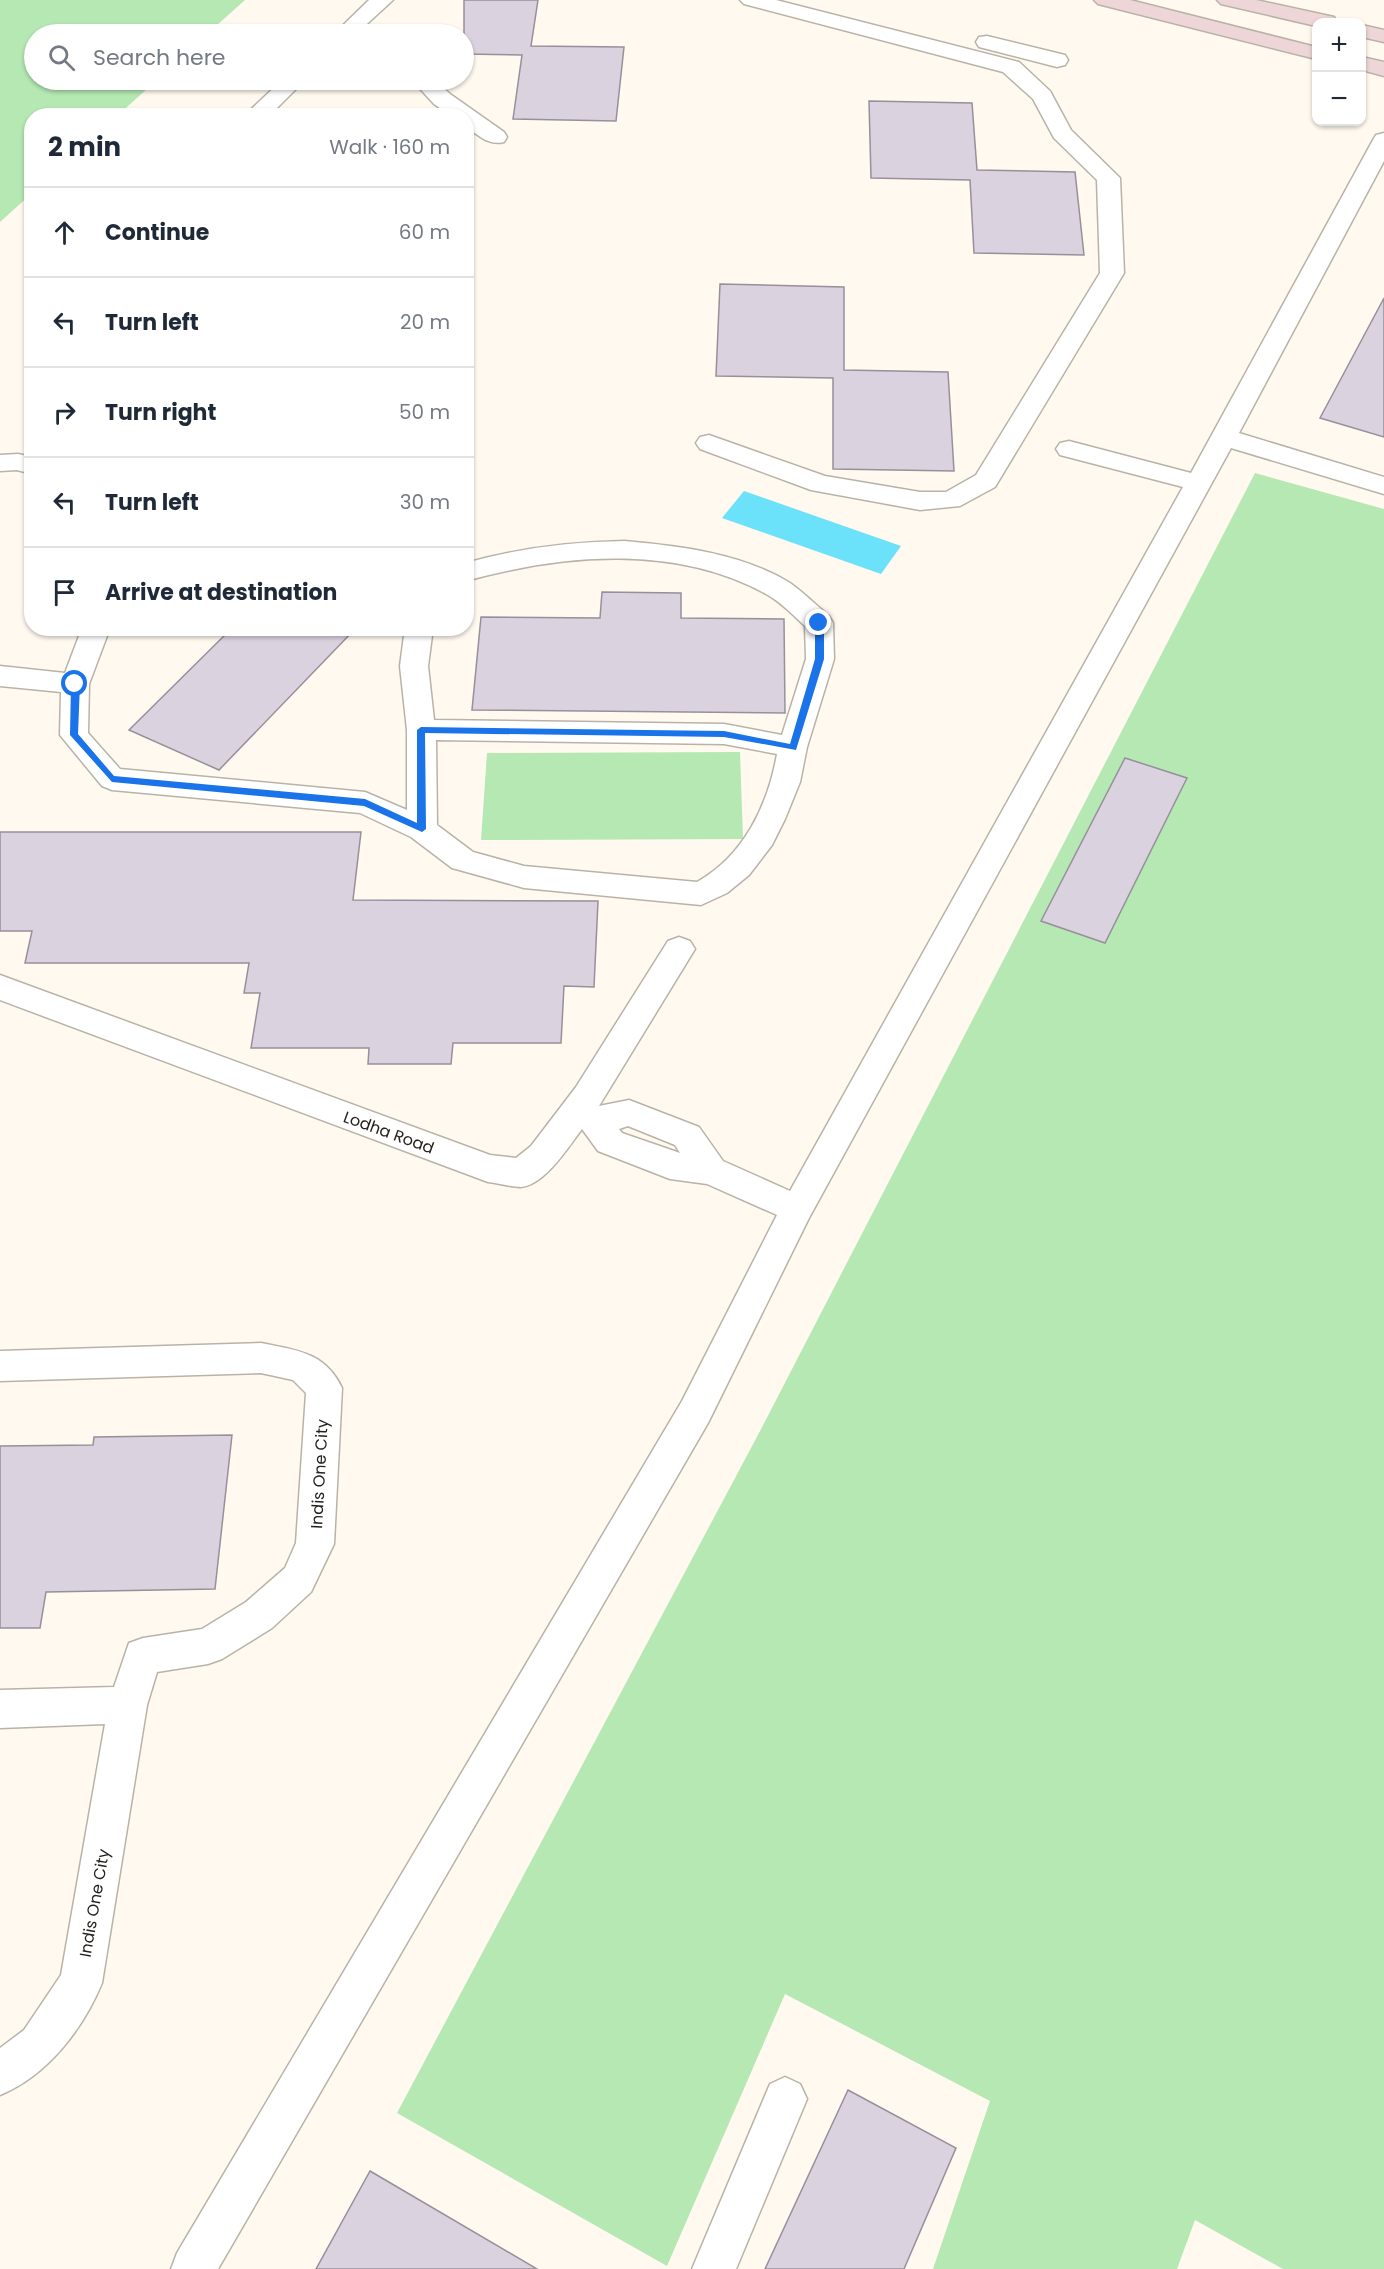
<!DOCTYPE html>
<html lang="en">
<head>
<meta charset="utf-8">
<style>
  :root { --surface:#fff; --page:#f6f6f7; --text:#1f2937; --muted:#747a83; --line:#e0e1e3 }
  body { margin:0; font-family:Poppins,sans-serif; background:var(--page); color:var(--text) }
  .controls { position:absolute; right:18px; top:18px; display:grid; overflow:hidden; border-radius:12px; box-shadow:0 2px 4px #0004 }
  .controls button { width:54px; height:54px; display:grid; place-items:center; padding:0; border:0; border-bottom:2px solid var(--line); background:var(--surface); color:var(--text); font:30px sans-serif }
  .stop { position:absolute; width:18px; height:18px; margin:-14px; border:4px solid #1a73e8; border-radius:50%; background:#fff }
  .stop.end { background:#1a73e8; border-color:#fff; box-shadow:0 2px 6px #0008 }
  .list { margin:0; padding:0; list-style:none }
  h2 { display:flex; justify-content:space-between; align-items:center; height:78px; margin:0; padding:0 24px; font-size:26px }
  h2 small { font-size:20px; font-weight:400; color:var(--muted) }
  .list li { display:grid; grid-template-columns:39px 1fr auto; gap:18px; align-items:center; box-sizing:border-box; height:90px; padding:0 24px; border-top:2px solid var(--line) }
  .list b { display:block; font-size:22px; white-space:nowrap }
  .list em { font-size:20px; font-style:normal; color:var(--muted) }
  .icon { flex:none; width:33px; height:33px; fill:none; stroke:currentColor; stroke-width:2; stroke-linecap:round; stroke-linejoin:round }
  .map { position:relative; flex:none; width:1384px; height:2269px; overflow:hidden }
  .search { position:absolute; background:var(--surface); box-shadow:0 2px 4px #0004; left:24px; top:24px; width:450px; height:66px; display:flex; align-items:center; gap:15px; box-sizing:border-box; padding:0 21px; border-radius:33px; color:var(--muted); font-size:22px }
  .panel { position:absolute; background:var(--surface); box-shadow:0 2px 4px #0004; left:24px; top:108px; width:450px; height:528px; border-radius:24px }
  .map>svg:first-child { display:block }
  .green { fill:#b5e8b2 }
  .water { fill:#6be2f9 }
  .building { fill:#dad3df; stroke:#96909a; stroke-width:1.5 }
  .lines { fill:none; stroke-linecap:round; stroke-linejoin:round }
  .street-casing { stroke:#b9b3a7; stroke-width:3 }
  .secondary-casing { stroke:#b9b3a7; stroke-width:3 }
  .street { fill:#fff; fill-rule:evenodd }
  .secondary { fill:#eed6d8; fill-rule:evenodd }
  .route { fill:#1a73e8 }
  .labels { text-anchor:middle; stroke-width:5; stroke-linejoin:round; paint-order:stroke }
  .street-label { font-size:16px; fill:#24211d; stroke:#fff }
</style>
</head>
<body>
<div class="map">
<svg width="1384" height="2269" viewBox="0 0 1384 2269">
  <rect width="100%" height="100%" fill="#fff9f0"/>
  <!-- green -->
  <g class="green">
    <polygon points="0,0 245,0 207,34 34,34 34,80 157,80 118,115 32,116 31,194 0,222"/>
    <polygon points="1255,473 1384,509 1384,2269 1283,2269 1195,2220 1177,2269 933,2269 990,2101 785,1994 667,2266 397,2113 759,1433"/>
    <polygon points="740,752 743,839 481,840 487,753"/>
  </g>
  <!-- water -->
  <polygon class="water" points="744,491 901,546 881,574 722,518"/>
  <!-- building -->
  <g class="building">
    <polygon points="464,0 538,0 531,46 624,47 616,121 513,119 522,55 464,54"/>
    <polygon points="869,101 972,103 977,170 1075,172 1084,255 974,253 970,180 871,178"/>
    <polygon points="720,284 844,287 844,370 948,372 954,471 833,469 833,378 716,376"/>
    <polygon points="1384,298 1384,437 1320,418"/>
    <polygon points="602,592 681,593 681,618 784,619 785,713 472,710 481,617 600,618"/>
    <polygon points="232,628 356,628 219,770 129,730"/>
    <polygon points="1125,758 1187,778 1105,943 1041,921"/>
    <polygon points="0,832 361,832 353,900 598,901 594,987 564,986 561,1043 453,1043 451,1064 368,1064 369,1048 251,1048 260,993 244,993 249,963 25,963 32,931 0,931"/>
    <polygon points="232,1435 215,1589 46,1592 40,1628 0,1628 0,1446 93,1445 94,1437"/>
    <polygon points="848,2090 956,2148 904,2269 765,2269"/>
    <polygon points="370,2171 537,2269 316,2269"/>
  </g>
  <g class="lines">
    <!-- street casing -->
    <g class="street-casing">
      <g id="street">
        <polygon points="369,0 393,0 356,34 334,34"/>
        <polygon points="740,0 776,0 1019,62 1050,91 1071,130 1120,178 1124,273 995,487 960,506 920,510 811,490 700,449 696,443 700,437 709,435 825,476 920,492 946,492 976,475 1100,273 1097,180 1054,138 1033,99 1003,72 744,4"/>
        <polygon points="987,36 1065,55 1068,60 1065,65 1057,67 979,47 976,42 979,37"/>
        <polygon points="282,80 305,80 269,116 244,116"/>
        <path d="M412 80H435L450 94 504 132 507 137 504 142C488 146 479 135 466 127V116H451L434 104Z"/>
        <path d="M1384 133V161L1239 433 1384 477V494L1231 448 809 1218 708 1423 218 2269H171L177 2253 682 1401 777 1215 707 1184 670 1179 598 1151 582 1129C569 1146 545 1185 521 1187 511 1187 498 1183 488 1182L0 1000V975L490 1155 516 1158 531 1146 576 1087 668 941 679 937 690 941 695 949 599 1106 629 1100 699 1127 723 1161 790 1191 1183 487 1060 455 1056 449 1060 443 1069 441 1191 473 1373 140 1376 135ZM628 1126 675 1145 680 1153 622 1133 619 1129Z"/>
        <polygon points="18,454 32,457 32,474 17,470 0,471 0,455"/>
        <path d="M624 541C680 546 741 553 790 583 804 593 816 605 829 616L833 623 834 659 807 747 800 782 785 819 772 845 749 875 727 893 701 905 524 888 452 868 411 837 360 813 112 790 102 786 60 735 61 692 0 686V666L65 673 82 628H110L89 684 88 733 120 769 365 792 407 810V730L400 666 405 628H433L428 666 434 720 724 724 782 735 806 659 805 626C793 615 781 602 766 594 675 544 563 554 466 581V563C519 548 569 542 624 541ZM436 740 724 744 777 754C768 805 744 856 697 882L524 866 473 852 437 825Z"/>
        <path d="M261 1343C296 1350 325 1352 342 1388L334 1544 311 1592 272 1628 222 1659 208 1664 157 1672 147 1705 102 1983C83 2029 47 2076 0 2095V2048L24 2030 61 1975 105 1724 0 1728V1690L114 1687 129 1643 143 1638 202 1629 246 1602 285 1568 296 1543 306 1393 293 1380 261 1373 0 1381V1351Z"/>
        <polygon points="785,2077 800,2084 807,2099 736,2269 692,2269 770,2084"/>
      </g>
    </g>
    <!-- secondary casing -->
    <g class="secondary-casing">
      <g id="secondary">
        <polygon points="1094,0 1130,0 1316,47 1316,59 1098,4"/>
        <polygon points="1217,0 1256,0 1334,17 1337,22 1316,22 1316,26 1221,4"/>
        <polygon points="1362,25 1384,30 1384,42 1362,37"/>
        <polygon points="1362,57 1384,62 1384,76 1362,70"/>
      </g>
    </g>
    <!-- street -->
    <use href="#street" class="street"/>
    <!-- secondary -->
    <use href="#secondary" class="secondary"/>
  </g>
  <!-- route -->
  <polygon class="route" points="819,620 824,623 824,659 796,750 724,737 425,733 426,829 422,832 364,806 112,782 70,735 71,684 75,681 80,684 78,734 114,776 365,799 417,823 417,730 421,727 724,731 790,744 815,659 815,623"/>
  <g class="labels">
    <!-- street labels -->
    <g class="street-label">
      <text transform="translate(389 1132) rotate(20)" y="6">Lodha Road</text>
      <text transform="translate(319 1474) rotate(-87)" y="6">Indis One City</text>
      <text transform="translate(94 1903) rotate(-80)" y="6">Indis One City</text>
    </g>
  </g>
</svg>
<div class="controls">
<button>+</button>
<button>−</button>
</div>
<div class="stop" style="left:75px;top:684px"></div>
<div class="stop end" style="left:819px;top:623px"></div>
<div class="search"><svg class="icon" aria-label="search" viewBox="0 0 24 24"><circle cx="10" cy="10" r="6"/><path d="M15 15l6 6"/></svg>Search here</div>
<section class="panel">
<h2>2 min<small>Walk · 160 m</small></h2>
<ul class="list">
<li><svg class="icon" aria-label="ahead" viewBox="0 0 24 24"><path d="M12 20V5M6 11l6-6 6 6"/></svg><div><b>Continue</b></div><em>60 m</em></li>
<li><svg class="icon" aria-label="left" viewBox="0 0 24 24"><path d="M17 20v-9H6M10 6l-5 5 5 5"/></svg><div><b>Turn left</b></div><em>20 m</em></li>
<li><svg class="icon" aria-label="right" viewBox="0 0 24 24"><path d="M7 20v-9h11M14 6l5 5-5 5"/></svg><div><b>Turn right</b></div><em>50 m</em></li>
<li><svg class="icon" aria-label="left" viewBox="0 0 24 24"><path d="M17 20v-9H6M10 6l-5 5 5 5"/></svg><div><b>Turn left</b></div><em>30 m</em></li>
<li><svg class="icon" aria-label="arrive" viewBox="0 0 24 24"><path d="M6 21V4h12l-3 4 3 4H6"/></svg><div><b>Arrive at destination</b></div></li>
</ul>
</section>
</div>
</body>
</html>
